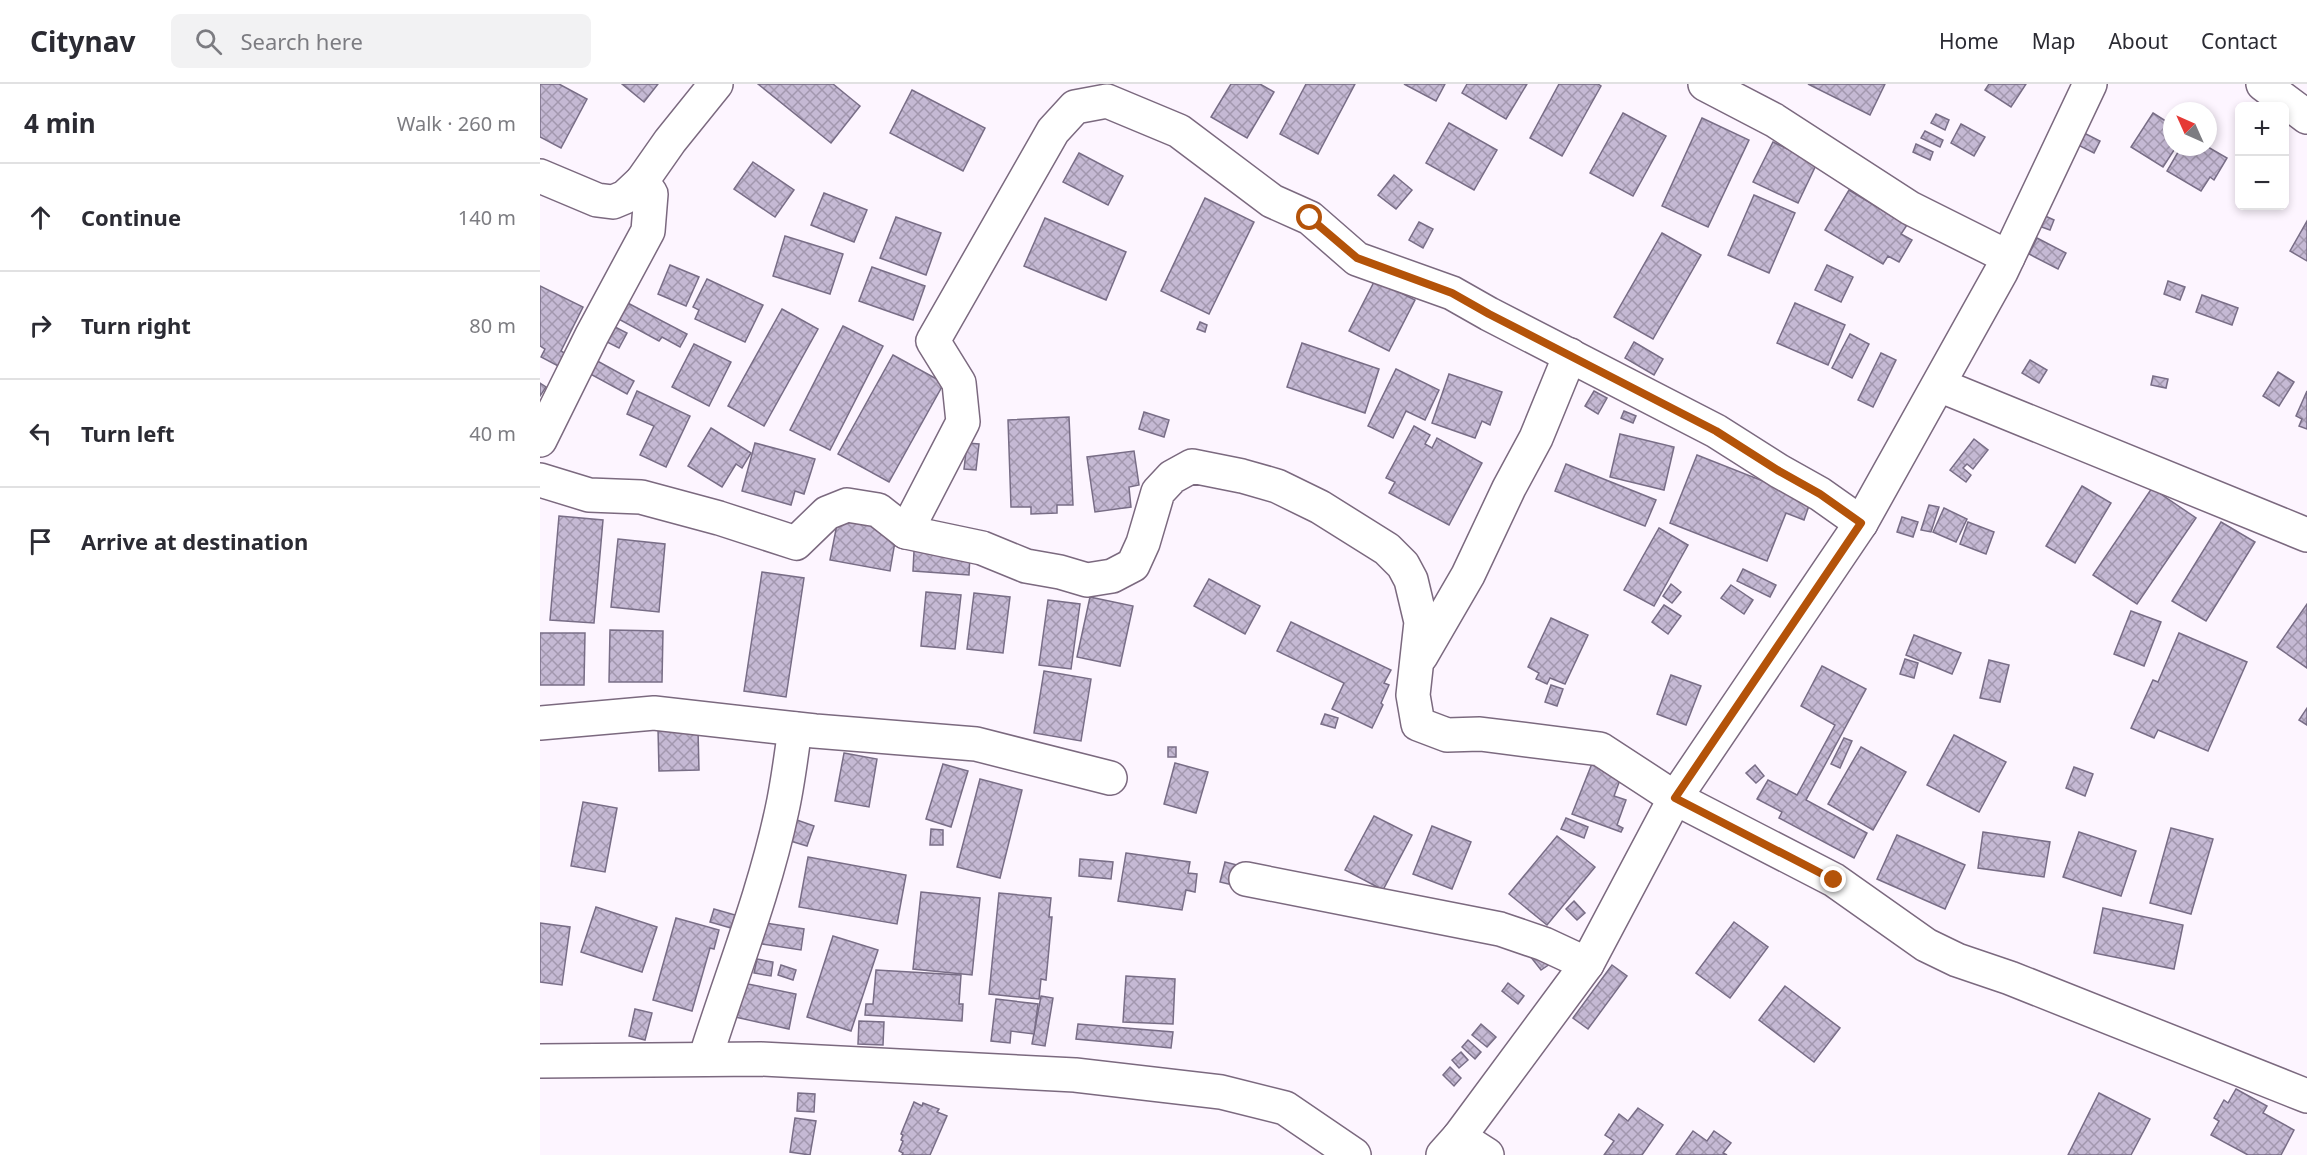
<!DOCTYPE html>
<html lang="en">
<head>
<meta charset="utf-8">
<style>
  :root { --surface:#fff; --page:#f2f2f3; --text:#2b2b33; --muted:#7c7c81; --line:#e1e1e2 }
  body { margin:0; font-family:"Noto Sans",sans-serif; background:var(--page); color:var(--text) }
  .controls { position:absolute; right:18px; top:18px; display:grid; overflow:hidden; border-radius:9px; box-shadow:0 3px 9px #0003 }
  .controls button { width:54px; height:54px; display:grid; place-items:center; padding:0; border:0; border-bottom:2px solid var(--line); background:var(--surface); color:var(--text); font:30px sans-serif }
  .compass { position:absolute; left:1623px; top:18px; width:54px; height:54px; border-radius:50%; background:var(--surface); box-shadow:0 3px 9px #0003; rotate:315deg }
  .stop { position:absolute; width:18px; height:18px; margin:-14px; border:4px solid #b45309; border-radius:50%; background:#fff }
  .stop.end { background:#b45309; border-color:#fff; box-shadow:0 2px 6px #0008 }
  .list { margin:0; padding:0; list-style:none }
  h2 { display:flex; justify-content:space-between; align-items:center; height:78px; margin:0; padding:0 24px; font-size:26px }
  h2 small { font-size:20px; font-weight:400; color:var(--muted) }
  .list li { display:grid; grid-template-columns:39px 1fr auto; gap:18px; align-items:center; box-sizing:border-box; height:108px; padding:0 24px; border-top:2px solid var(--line) }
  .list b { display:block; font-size:22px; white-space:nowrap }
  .list em { font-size:20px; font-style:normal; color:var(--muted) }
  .icon { flex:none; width:33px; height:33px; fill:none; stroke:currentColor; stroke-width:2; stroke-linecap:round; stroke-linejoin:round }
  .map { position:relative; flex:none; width:1767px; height:1071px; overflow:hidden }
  header { display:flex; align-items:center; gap:36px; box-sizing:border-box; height:84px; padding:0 30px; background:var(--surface); border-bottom:2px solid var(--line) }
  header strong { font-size:28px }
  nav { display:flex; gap:33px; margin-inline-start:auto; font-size:21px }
  .search { width:420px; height:54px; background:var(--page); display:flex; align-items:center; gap:15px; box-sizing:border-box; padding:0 21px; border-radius:9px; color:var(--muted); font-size:22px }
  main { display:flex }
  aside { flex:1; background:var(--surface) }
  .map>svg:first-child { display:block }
  .building { fill:url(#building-cross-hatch); stroke:#786d86; stroke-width:1.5 }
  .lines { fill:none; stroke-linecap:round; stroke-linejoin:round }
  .minor-casing { stroke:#7b697f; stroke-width:36 }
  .tertiary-casing { stroke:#7b697f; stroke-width:36 }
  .minor { stroke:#fff; stroke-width:33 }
  .tertiary { stroke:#fff; stroke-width:33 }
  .route { stroke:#b45309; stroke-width:8 }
</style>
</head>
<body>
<header>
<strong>Citynav</strong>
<div class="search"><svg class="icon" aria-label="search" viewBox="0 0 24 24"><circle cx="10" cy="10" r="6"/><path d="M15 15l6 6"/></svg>Search here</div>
<nav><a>Home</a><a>Map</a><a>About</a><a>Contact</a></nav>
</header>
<main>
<aside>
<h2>4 min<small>Walk · 260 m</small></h2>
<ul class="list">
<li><svg class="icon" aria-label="ahead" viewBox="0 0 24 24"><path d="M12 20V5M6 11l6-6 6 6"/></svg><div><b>Continue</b></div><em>140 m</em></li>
<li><svg class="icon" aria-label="right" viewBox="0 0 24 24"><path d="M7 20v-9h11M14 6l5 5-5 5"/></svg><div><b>Turn right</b></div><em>80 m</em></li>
<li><svg class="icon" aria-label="left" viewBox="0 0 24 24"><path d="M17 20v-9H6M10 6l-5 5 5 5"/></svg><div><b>Turn left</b></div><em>40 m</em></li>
<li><svg class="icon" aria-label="arrive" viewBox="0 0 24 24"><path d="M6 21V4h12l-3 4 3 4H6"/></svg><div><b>Arrive at destination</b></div></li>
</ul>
</aside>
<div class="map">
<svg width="1767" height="1071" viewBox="0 0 1767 1071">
  <defs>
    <pattern id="building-cross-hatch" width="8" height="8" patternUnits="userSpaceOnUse" patternTransform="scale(1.5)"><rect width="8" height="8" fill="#c5b9d4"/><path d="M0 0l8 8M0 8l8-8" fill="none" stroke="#a297ae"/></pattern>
  </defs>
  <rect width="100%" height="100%" fill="#fdf5ff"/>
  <!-- building -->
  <g class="building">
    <polygon points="0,0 19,0 47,15 21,64 0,53"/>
    <polygon points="82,0 118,0 104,18"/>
    <polygon points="218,0 293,0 320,22 291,59"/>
    <polygon points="691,0 720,0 734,8 707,54 671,33"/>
    <polygon points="766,0 815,0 778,70 740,50"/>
    <polygon points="864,0 905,0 896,17"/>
    <polygon points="927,0 987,0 966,35 922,9"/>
    <polygon points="1019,0 1058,0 1061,2 1022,72 990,54"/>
    <polygon points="1268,0 1345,0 1330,31"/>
    <polygon points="1449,0 1486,0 1471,23 1445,6"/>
    <polygon points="372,6 445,44 423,87 350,49"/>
    <polygon points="1083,29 1126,52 1093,112 1050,89"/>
    <polygon points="1613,29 1632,41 1632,63 1636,63 1623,83 1591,63"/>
    <polygon points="1396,30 1409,36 1405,46 1391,39"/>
    <polygon points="1162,34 1209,56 1168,143 1122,122"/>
    <polygon points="909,39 957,66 934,106 886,79"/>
    <polygon points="1421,40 1445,53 1434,72 1411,59"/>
    <polygon points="1385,47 1403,56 1400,63 1381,54"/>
    <polygon points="1544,49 1560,57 1554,69 1538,61"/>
    <polygon points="1233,58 1277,79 1258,119 1213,98"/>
    <polygon points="1376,60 1393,68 1390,76 1373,68"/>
    <polygon points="1641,63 1668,63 1687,74 1674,96 1670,93 1661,107 1627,87"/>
    <polygon points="539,69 583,92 568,121 523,98"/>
    <polygon points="213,78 254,106 235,133 194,105"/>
    <polygon points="854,91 872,106 856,125 838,111"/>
    <polygon points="1309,106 1367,141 1361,150 1372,156 1359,178 1348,172 1343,180 1285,146"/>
    <polygon points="284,109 327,126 314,158 271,141"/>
    <polygon points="1214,111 1255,129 1229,189 1188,171"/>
    <polygon points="665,114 714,138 669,230 621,207"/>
    <polygon points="1503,131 1514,136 1510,146 1499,142"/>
    <polygon points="356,133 401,149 386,191 340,174"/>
    <polygon points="505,134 586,168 566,216 484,182"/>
    <polygon points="1767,137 1767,177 1750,167"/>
    <polygon points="879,138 893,145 883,164 869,156"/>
    <polygon points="1122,149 1161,171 1113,255 1074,233"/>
    <polygon points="245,152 303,170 290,210 233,192"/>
    <polygon points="1497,154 1526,169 1518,185 1489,170"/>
    <polygon points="130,181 159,193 146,222 118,210"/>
    <polygon points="1287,181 1313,193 1301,218 1275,206"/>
    <polygon points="332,183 385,202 373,236 319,217"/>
    <polygon points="167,195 223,221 205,258 155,235 159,226 153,223"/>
    <polygon points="835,196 875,216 849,267 809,247"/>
    <polygon points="1628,197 1645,203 1640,216 1624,210"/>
    <polygon points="0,202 43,223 21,267 26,270 20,283 1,273 5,265 0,262"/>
    <polygon points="1662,211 1698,224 1692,241 1656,228"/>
    <polygon points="82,216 147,250 140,263 122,253 119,257 73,232"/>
    <polygon points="1255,219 1305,241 1288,281 1237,259"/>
    <polygon points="242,225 278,245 224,342 188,322"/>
    <polygon points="660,238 667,241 665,248 657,245"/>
    <polygon points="303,242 343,262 290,366 250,346"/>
    <polygon points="75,243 87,249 79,264 67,258"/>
    <polygon points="1310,250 1329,260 1312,294 1292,284"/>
    <polygon points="1094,258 1123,275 1114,291 1085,274"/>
    <polygon points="762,259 839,285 825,329 747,303"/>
    <polygon points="154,260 191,278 169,322 132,303"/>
    <polygon points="1341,269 1356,276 1333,323 1318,316"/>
    <polygon points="353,271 404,299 349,398 298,370"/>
    <polygon points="50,273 94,297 87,310 43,286"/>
    <polygon points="1490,276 1507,286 1499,299 1482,289"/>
    <polygon points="856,285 899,306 885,336 866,327 853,354 828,342"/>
    <polygon points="1738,288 1754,298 1739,322 1723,312"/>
    <polygon points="909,290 962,308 950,341 942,337 935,354 892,339"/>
    <polygon points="1613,292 1628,295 1626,304 1611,301"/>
    <polygon points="0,299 6,303 0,312"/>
    <polygon points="97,307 150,332 126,383 100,371 114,342 87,330"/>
    <polygon points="1054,307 1067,314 1058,330 1045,322"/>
    <polygon points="1767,307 1767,345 1759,342 1762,335 1756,332"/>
    <polygon points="1084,327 1096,332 1093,339 1081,334"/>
    <polygon points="604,328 629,336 624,353 599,345"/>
    <polygon points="529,333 533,421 517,421 517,429 491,430 491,423 471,423 468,336"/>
    <polygon points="874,342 890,351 885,360 892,364 897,354 942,379 909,441 849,409 855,398 846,394"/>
    <polygon points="171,344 211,369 202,384 196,380 182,403 148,382"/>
    <polygon points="1080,350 1134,363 1124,406 1070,393"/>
    <polygon points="1434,355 1448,366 1433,385 1427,380 1423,384 1431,391 1426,398 1410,386"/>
    <polygon points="215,359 275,375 264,410 255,407 251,421 202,407"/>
    <polygon points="427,359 439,360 436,386 424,385"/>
    <polygon points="594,367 599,401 589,403 591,423 555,428 547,373"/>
    <polygon points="1157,371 1271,416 1264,436 1246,429 1227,477 1130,439"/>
    <polygon points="1026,380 1116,416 1105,442 1015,407"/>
    <polygon points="1542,402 1571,419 1535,479 1506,462"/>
    <polygon points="1612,404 1656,434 1597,520 1553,491"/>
    <polygon points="1389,421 1399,423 1391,448 1381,446"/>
    <polygon points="1404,424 1427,435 1416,458 1393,448"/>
    <polygon points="19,432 63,436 54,539 10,536"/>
    <polygon points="1362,433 1378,438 1373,453 1357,448"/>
    <polygon points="298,435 357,446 350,487 290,476"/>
    <polygon points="1428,438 1454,448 1446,470 1420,460"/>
    <polygon points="1681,438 1715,458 1666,537 1632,517"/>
    <polygon points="1119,444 1148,461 1114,522 1084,506"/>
    <polygon points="78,455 125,460 119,528 71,523"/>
    <polygon points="374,467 430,470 429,491 373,487"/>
    <polygon points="1203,485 1236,501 1230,513 1197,497"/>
    <polygon points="222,488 264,494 246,613 204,607"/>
    <polygon points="669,495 720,522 705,550 654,522"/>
    <polygon points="1131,500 1141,508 1132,519 1123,512"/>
    <polygon points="1191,501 1213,516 1204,530 1181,514"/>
    <polygon points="386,508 421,511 415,565 381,562"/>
    <polygon points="434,509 470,513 463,569 427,565"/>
    <polygon points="550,513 593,522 580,582 537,573"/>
    <polygon points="508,516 540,520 531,585 499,581"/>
    <polygon points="1767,520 1767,584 1737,563"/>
    <polygon points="1124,521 1141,532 1128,550 1112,538"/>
    <polygon points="1591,527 1621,538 1604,582 1574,570"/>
    <polygon points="1011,534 1048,551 1025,600 1010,594 1007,600 996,595 999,589 988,583"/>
    <polygon points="751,538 851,586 844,599 849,601 841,619 843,621 832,644 792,625 804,599 737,567"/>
    <polygon points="70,546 123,547 122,598 69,598"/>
    <polygon points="0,549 45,549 44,601 0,601"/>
    <polygon points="1639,549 1707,578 1668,667 1618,646 1614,654 1591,644 1613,596 1618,598"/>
    <polygon points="1374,551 1421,569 1412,590 1366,571"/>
    <polygon points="1365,575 1378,579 1374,594 1360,590"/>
    <polygon points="1449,576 1469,581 1460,618 1440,614"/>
    <polygon points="1282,582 1326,605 1266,716 1327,749 1314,774 1239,734 1242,728 1217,715 1228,696 1257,711 1295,641 1261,622"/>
    <polygon points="504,587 551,595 541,657 494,649"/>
    <polygon points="1131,591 1161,602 1146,641 1117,630"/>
    <polygon points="1011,601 1023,605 1017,622 1005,618"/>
    <polygon points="1767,624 1767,641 1759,636"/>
    <polygon points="785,630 798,634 795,644 781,640"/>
    <polygon points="118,645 158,645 159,686 119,687"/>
    <polygon points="1414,651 1466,678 1439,728 1387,701"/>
    <polygon points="1304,654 1312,657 1300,684 1291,680"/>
    <rect x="628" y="663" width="8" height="10"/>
    <polygon points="1321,663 1366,688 1333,746 1288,720"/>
    <polygon points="304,669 337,675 329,723 295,717"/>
    <polygon points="1053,677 1083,688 1074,712 1086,716 1077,741 1083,744 1081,748 1032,730"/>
    <polygon points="635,679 668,688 656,729 624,720"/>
    <polygon points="403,680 428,687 411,743 386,735"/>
    <polygon points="1215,681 1224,692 1216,699 1206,689"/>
    <polygon points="1534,683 1553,690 1545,712 1526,704"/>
    <polygon points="440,695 482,706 460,794 417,783"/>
    <polygon points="43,718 77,724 65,788 31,782"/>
    <polygon points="834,732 872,751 843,806 805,786"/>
    <polygon points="1026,734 1048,743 1044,754 1021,745"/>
    <polygon points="254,735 274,742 267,762 247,756"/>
    <polygon points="892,742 931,758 912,805 873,790"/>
    <polygon points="1631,744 1673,755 1651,830 1610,819"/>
    <polygon points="391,745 403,746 403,761 390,761"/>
    <polygon points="1443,748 1510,758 1504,793 1438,784"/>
    <polygon points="1539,748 1596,767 1581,812 1523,793"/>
    <polygon points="1357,751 1425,781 1405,825 1337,795"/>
    <polygon points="1017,752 1055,783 1007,841 969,810"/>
    <polygon points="586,769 650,778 648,789 657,790 655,808 646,806 642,826 578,817"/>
    <polygon points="268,773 366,791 357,840 259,823"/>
    <polygon points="540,775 573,778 571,795 539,792"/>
    <polygon points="685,778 701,782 697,802 680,798"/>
    <polygon points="381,808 440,814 432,891 373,885"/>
    <polygon points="459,809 511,814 509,833 512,833 506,896 501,895 499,915 449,910"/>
    <polygon points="1034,817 1045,829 1037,836 1026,825"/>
    <polygon points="56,823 117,843 102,888 41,868"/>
    <polygon points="1563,824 1643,841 1634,885 1554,869"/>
    <polygon points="174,825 195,831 191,844 170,838"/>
    <polygon points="136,834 179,846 174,865 170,864 152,927 113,916"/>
    <polygon points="219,838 264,845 261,866 216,859"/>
    <polygon points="1194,838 1228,863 1190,914 1156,889"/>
    <polygon points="0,839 30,843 22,901 0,898"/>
    <polygon points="293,852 338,866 311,947 267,933"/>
    <polygon points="990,872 1010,880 1001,886"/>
    <polygon points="217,875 233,878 231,892 214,889"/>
    <polygon points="241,881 256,886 253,896 238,891"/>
    <polygon points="1072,881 1087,892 1048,945 1033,934"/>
    <polygon points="336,886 421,891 419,920 423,920 422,937 325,931 326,920 333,920"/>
    <polygon points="586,892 635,895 633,940 583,938"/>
    <polygon points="203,899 256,910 249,945 195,933"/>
    <polygon points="968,899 984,912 978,920 962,907"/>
    <polygon points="1245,902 1300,944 1274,978 1219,936"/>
    <polygon points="501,912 513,914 505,962 492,960"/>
    <polygon points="456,915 498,920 494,950 471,947 470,959 451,957"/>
    <polygon points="95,925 112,929 105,956 89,952"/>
    <polygon points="319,937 344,938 343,961 318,960"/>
    <polygon points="538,940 633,948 631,964 536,955"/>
    <polygon points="941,940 956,953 947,963 932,951"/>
    <polygon points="928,956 941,968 935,975 922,963"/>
    <polygon points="921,968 928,976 919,984 912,976"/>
    <polygon points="910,983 921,994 914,1002 903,991"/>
    <polygon points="1696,1005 1727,1022 1723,1029 1754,1046 1741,1071 1708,1071 1671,1051 1679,1037 1674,1034 1684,1016 1688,1019"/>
    <polygon points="258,1009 275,1010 274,1028 257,1027"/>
    <polygon points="1559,1009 1610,1035 1591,1071 1528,1071"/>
    <polygon points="374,1018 382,1022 383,1019 399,1025 397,1028 407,1032 390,1071 362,1071 363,1069 359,1067 363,1057 361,1056 363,1051 361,1050"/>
    <polygon points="1098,1024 1123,1041 1102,1071 1064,1071 1074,1057 1065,1051 1079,1030 1088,1037"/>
    <polygon points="255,1034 276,1037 270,1071 250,1068"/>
    <polygon points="1153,1047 1167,1057 1174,1047 1191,1059 1183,1069 1187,1071 1136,1071"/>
  </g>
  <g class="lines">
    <!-- minor casing -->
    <g class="minor-casing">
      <g id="minor">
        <polyline points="1165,0 1234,36 1370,124 1468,173"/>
        <polyline points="1723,0 1767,33"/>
        <polyline points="0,92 57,116 73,118 85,113 102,97 130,57 176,0"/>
        <polyline points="1399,301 1767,451"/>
        <polyline points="0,356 52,251 108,147 111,110 102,97"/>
        <polyline points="0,396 49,411 101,413 179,434 256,459 287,429 307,421 338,426 366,448 442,464 486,482 520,488 547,496 572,492 593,481 603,459 618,408 632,393 652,382 702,392 737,402 780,423 847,465 863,481 871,496 881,538 873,611 878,640 907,651 940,650 1060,665 1135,714 1294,796 1386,861 1417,876 1470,894 1767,1012"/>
        <polyline points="366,448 423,338 419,299 393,257 513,47 535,23 567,17 639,47 732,117 770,134 817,175 912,209 949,230 1176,347 1239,387 1280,410 1321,439"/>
        <polyline points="881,572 928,491 969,404 996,354 1030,271"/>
        <polyline points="0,639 114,629 275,647 436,660 570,694"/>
        <polyline points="706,795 960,845 1004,860 1047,880"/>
        <path d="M165 975C191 892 224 811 242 726 248 699 251 672 255 645"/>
        <polyline points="0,977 221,975 535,991 681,1008 745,1024 814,1071"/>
        <polyline points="919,1053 947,1071"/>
      </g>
    </g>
    <!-- tertiary casing -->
    <g class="tertiary-casing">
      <polyline id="tertiary" points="903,1071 919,1053 1047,880 1135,714 1321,439 1461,188 1550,0"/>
    </g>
    <!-- minor -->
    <use href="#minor" class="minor"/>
    <!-- tertiary -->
    <use href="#tertiary" class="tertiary"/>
  </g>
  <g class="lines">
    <!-- route -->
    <polyline class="route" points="770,134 817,174 912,209 949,230 1176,347 1239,387 1280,410 1321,439 1135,714 1294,796"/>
  </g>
</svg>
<div class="controls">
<button>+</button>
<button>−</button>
</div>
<svg class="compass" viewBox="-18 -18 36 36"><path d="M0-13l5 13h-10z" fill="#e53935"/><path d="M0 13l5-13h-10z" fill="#7c7c81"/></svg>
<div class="stop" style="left:770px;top:134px"></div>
<div class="stop end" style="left:1294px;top:796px"></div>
</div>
</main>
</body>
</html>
